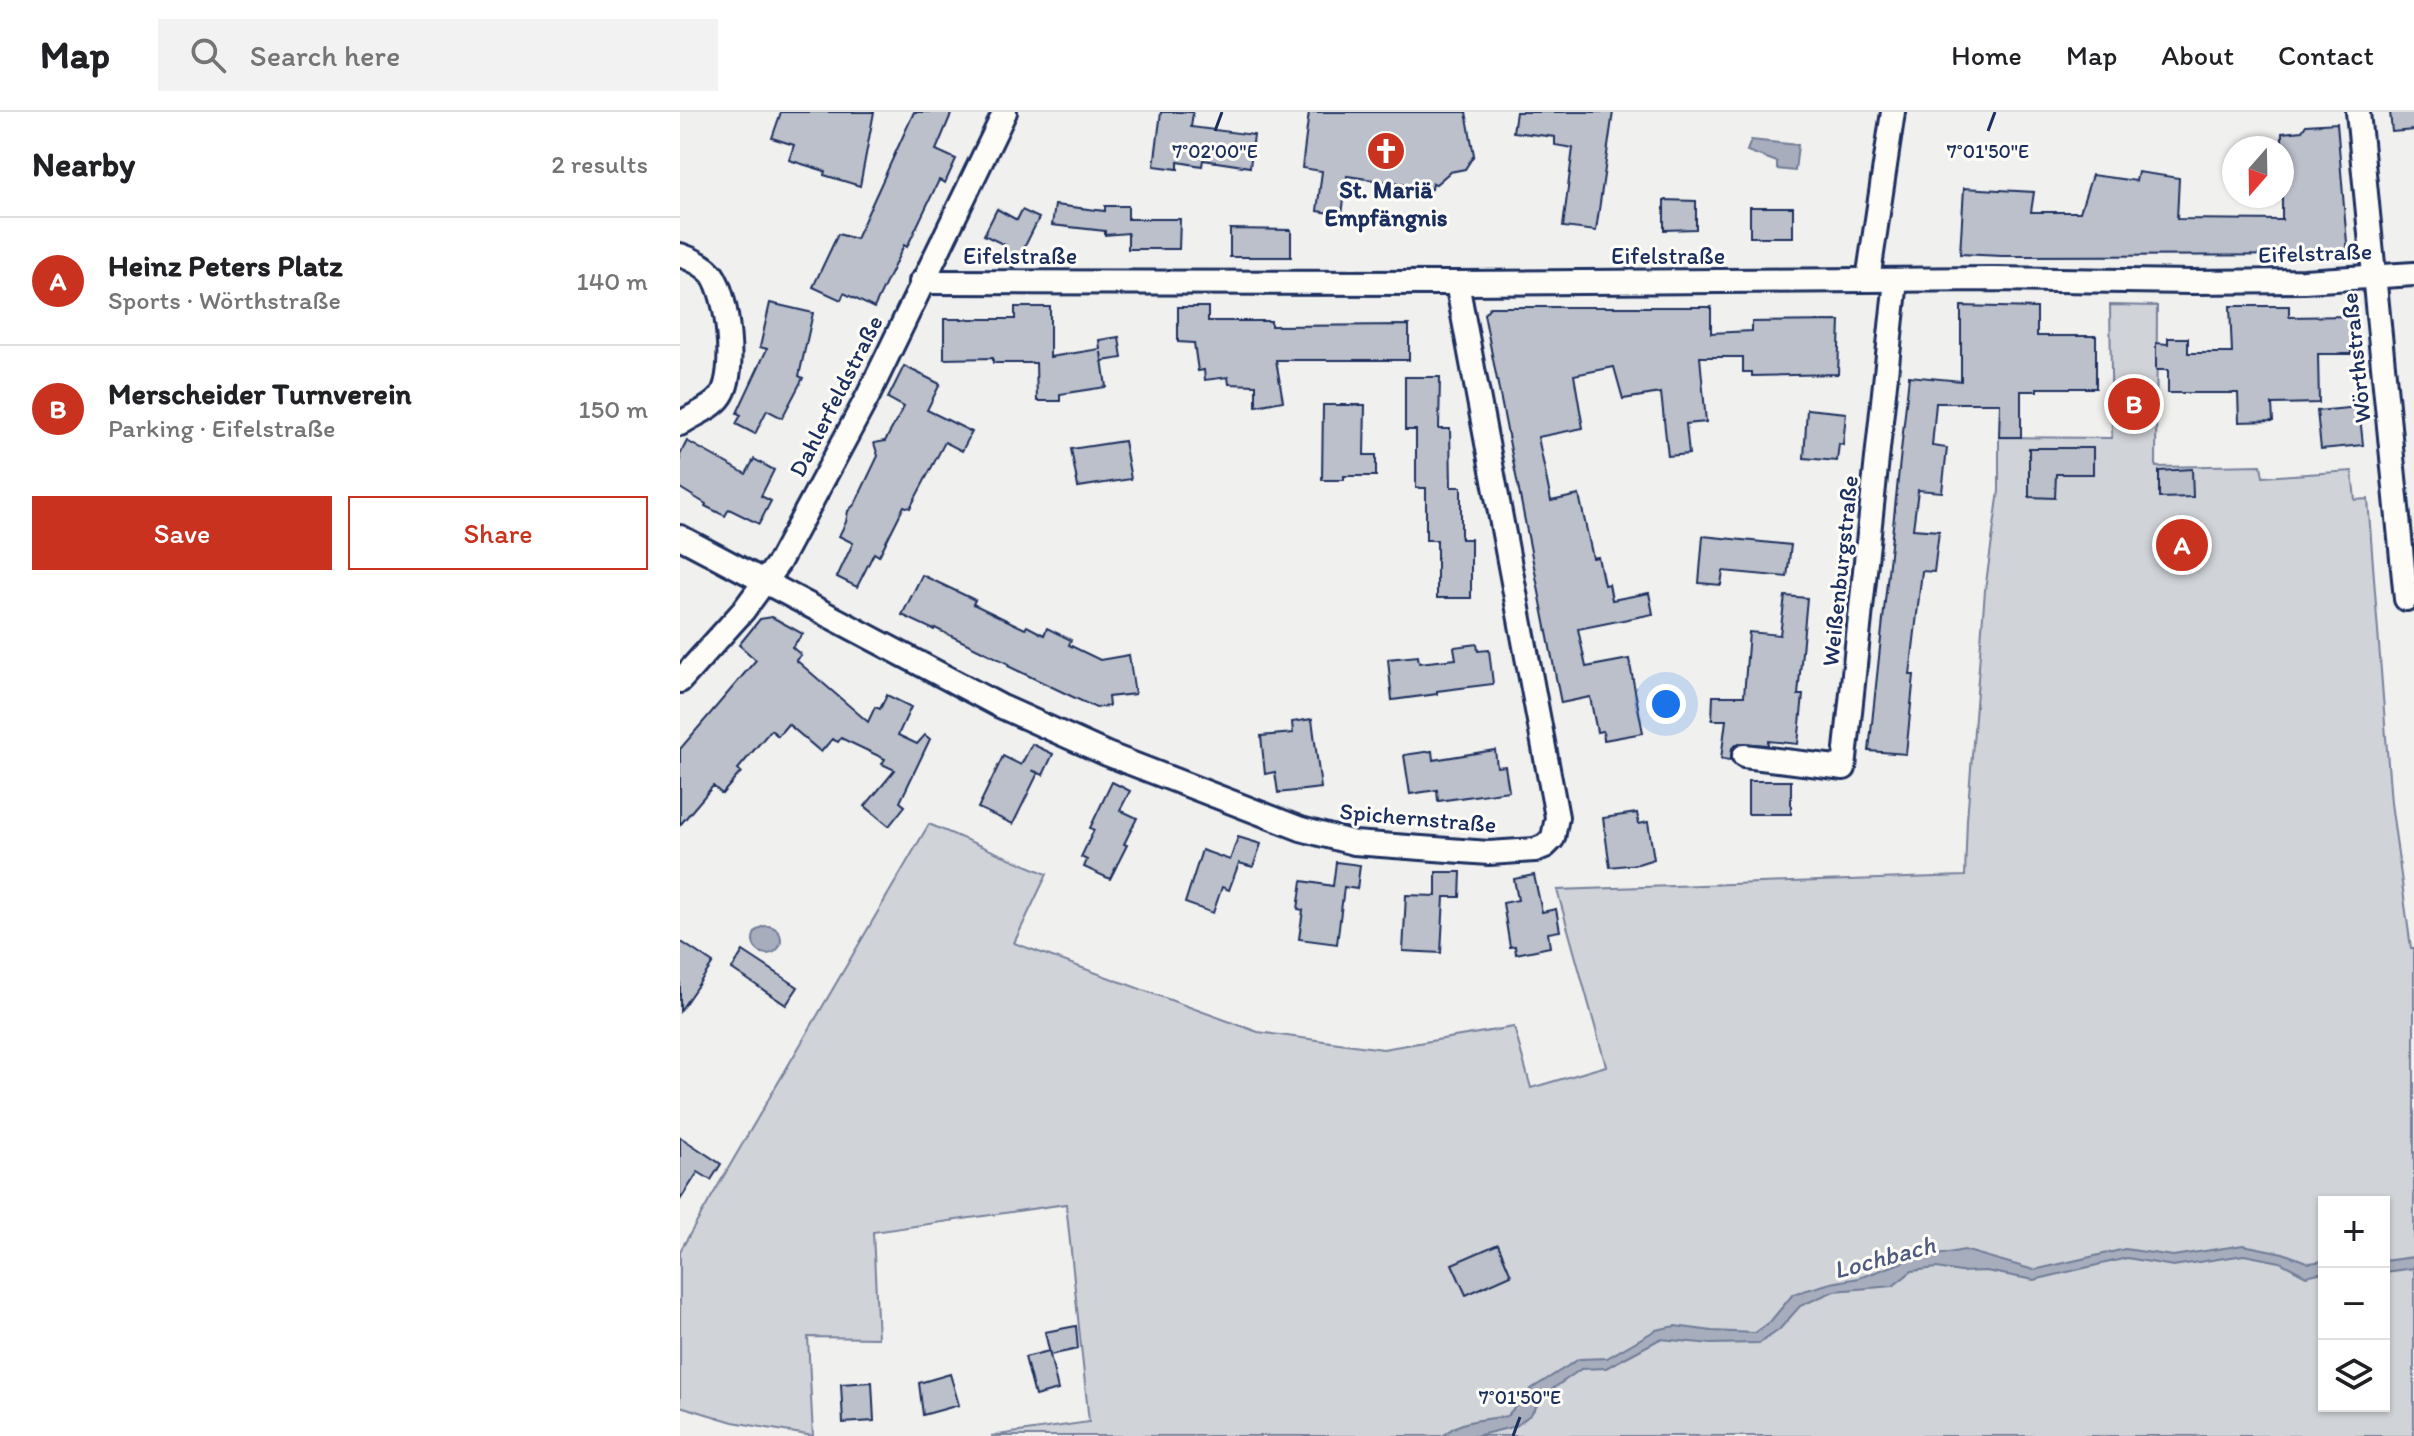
<!DOCTYPE html>
<html lang="en">
<head>
<meta charset="utf-8">
<style>
  :root { --surface:#fff; --page:#f2f2f2; --text:#202124; --muted:#757577; --line:#e0e0e0; --accent:#c8321e }
  body { margin:0; font-family:Itim,sans-serif; background:var(--page); color:var(--text) }
  .controls { position:absolute; right:24px; bottom:24px; display:grid; overflow:hidden; border-radius:0px; box-shadow:0 2px 6px #0004 }
  .controls button { width:72px; height:72px; display:grid; place-items:center; padding:0; border:0; border-bottom:2px solid var(--line); background:var(--surface); color:var(--text); font:40px sans-serif }
  .compass { position:absolute; left:1542px; top:24px; width:72px; height:72px; border-radius:50%; background:var(--surface); box-shadow:0 2px 6px #0004; rotate:200deg }
  .you { position:absolute; left:986px; top:592px; width:28px; height:28px; margin:-20px; border:6px solid #fff; border-radius:50%; background:#1a73e8; box-shadow:0 0 0 12px #1a73e833 }
  .badge { display:grid; place-items:center; width:52px; height:52px; border-radius:50%; background:var(--accent); color:#fff; font-size:26px; font-weight:700 }
  .pin { position:absolute; translate:-50% -50%; border:4px solid #fff; box-shadow:0 2px 8px #0006 }
  .list { margin:0; padding:0; list-style:none }
  h2 { display:flex; justify-content:space-between; align-items:center; height:104px; margin:0; padding:0 32px; font-size:34px }
  h2 small { font-size:26px; font-weight:400; color:var(--muted) }
  .list li { display:grid; grid-template-columns:52px 1fr auto; gap:24px; align-items:center; box-sizing:border-box; height:128px; padding:0 32px; border-top:2px solid var(--line) }
  .list b { display:block; font-size:30px; white-space:nowrap }
  .list p { margin:0; font-size:26px; white-space:nowrap; color:var(--muted) }
  .list em { font-size:26px; font-style:normal; color:var(--muted) }
  .actions { display:flex; gap:16px; padding:24px 32px }
  .actions a { flex:1; padding:18px 0; border:2px solid var(--accent); border-radius:0px; text-align:center; font-size:28px; color:var(--accent) }
  .actions .main { background:var(--accent); color:#fff }
  .icon { flex:none; width:44px; height:44px; fill:none; stroke:currentColor; stroke-width:2; stroke-linecap:round; stroke-linejoin:round }
  .map { position:relative; flex:none; width:1734px; height:1324px; overflow:hidden }
  header { display:flex; align-items:center; gap:48px; box-sizing:border-box; height:112px; padding:0 40px; background:var(--surface); border-bottom:2px solid var(--line) }
  header strong { font-size:38px }
  nav { display:flex; gap:44px; margin-inline-start:auto; font-size:28px }
  .search { width:560px; height:72px; background:var(--page); display:flex; align-items:center; gap:20px; box-sizing:border-box; padding:0 28px; border-radius:0px; color:var(--muted); font-size:30px }
  main { display:flex }
  aside { flex:1; background:var(--surface) }
  .map>svg:first-child { display:block }
  .green { fill:#d0d3d8; stroke:#76819b; stroke-width:2; fill-rule:evenodd }
  .water { fill:#a7adbd; stroke:#6f7b97; stroke-width:2 }
  .building { fill:#bbc0ca; stroke:#1b2f5e; stroke-width:2 }
  .lines { fill:none; stroke-linecap:round; stroke-linejoin:round }
  .street-casing { stroke:#1b2f5e; stroke-width:28 }
  .street { stroke:#fdfcf7; stroke-width:22 }
  .ticks { fill:none; stroke:#1b2f5e; stroke-width:3 }
  .labels { text-anchor:middle; stroke-width:6; stroke-linejoin:round; paint-order:stroke }
  .poi-label { font-size:24px; font-weight:bold; fill:#1b2f5e; stroke:#fdfcf7 }
  .street-label { font-size:24px; fill:#1b2f5e; stroke:#fdfcf7 }
  .water-label { font-size:26px; font-style:italic; fill:#4c5b7f; stroke:#fdfcf7 }
  .ticks-label { font-size:20px; text-anchor:middle; fill:#1b2f5e; stroke:#fdfcf7; stroke-width:6; stroke-linejoin:round; paint-order:stroke }
</style>
</head>
<body>
<header>
<strong>Map</strong>
<div class="search"><svg class="icon" aria-label="search" viewBox="0 0 24 24"><circle cx="10" cy="10" r="6"/><path d="M15 15l6 6"/></svg>Search here</div>
<nav><a>Home</a><a>Map</a><a>About</a><a>Contact</a></nav>
</header>
<main>
<aside>
<h2>Nearby<small>2 results</small></h2>
<ul class="list">
<li><span class="badge">A</span><div><b>Heinz Peters Platz</b><p>Sports · Wörthstraße</p></div><em>140 m</em></li>
<li><span class="badge">B</span><div><b>Merscheider Turnverein</b><p>Parking · Eifelstraße</p></div><em>150 m</em></li>
</ul>
<div class="actions"><a class="main">Save</a><a>Share</a></div>
</aside>
<div class="map">
<svg width="1734" height="1324" viewBox="0 0 1734 1324">
  <rect width="100%" height="100%" fill="#f0f0ee"/>
  <filter id="ink" filterUnits="userSpaceOnUse"><feTurbulence type="fractalNoise" baseFrequency=".0125" numOctaves="2"/><feDisplacementMap in="SourceGraphic" scale="16" xChannelSelector="R" yChannelSelector="G"/><feConvolveMatrix kernelMatrix="1 2 1 2 8 2 1 2 1" color-interpolation-filters="sRGB"/></filter>
  <g filter="url(#ink)">
    <!-- green -->
    <path class="green" d="M1430 193 1477 194 1476 355 1581 353 1583 365 1672 359 1675 388 1688 387 1711 691 1731 836H1734V1324H311L409 1310 386 1092 193 1120 198 1226 128 1225 133 1324 53 1310 0 1294V1139L249 712 367 762 334 831 578 920 703 937 834 915 851 976 926 954 877 778 1285 764 1287 707 1305 478 1319 379V325L1432 326ZM1644 1090H1704V1294H1644Z"/>
    <!-- water -->
    <g class="water">
      <polygon points="1071,28 1118,33 1115,59 1097,57 1097,50 1067,39"/>
      <circle cx="87" cy="828" r="14"/>
      <path d="M1563 1133 1603 1141 1629 1151 1644 1149V1160L1626 1164 1600 1150 1564 1143 1493 1154 1447 1146 1354 1168 1306 1159 1280 1160 1257 1156 1232 1159 1213 1174 1154 1179 1120 1194 1099 1218 1080 1231 1031 1232 980 1227 926 1256 901 1257 864 1283 851 1302 836 1314 796 1324H763C779 1307 805 1308 827 1304L851 1277 899 1247 927 1246 976 1218 995 1214 1032 1219 1075 1221 1090 1210 1113 1182 1151 1171 1179 1166 1226 1149 1284 1138 1354 1158 1445 1137 1493 1144Z"/>
      <polygon points="1734,1145 1734,1156 1704,1160 1704,1149"/>
    </g>
    <!-- building -->
    <g class="building">
      <polygon points="101,0 194,0 180,74 144,63 145,59 109,48 114,33 92,26"/>
      <polygon points="234,0 272,0 256,38 276,47 265,71 259,68 227,135 224,133 194,196 164,181 161,188 133,175 158,122 176,127"/>
      <polygon points="481,0 513,0 511,15 574,23 570,55 523,48 522,54 498,50 498,57 474,54"/>
      <polygon points="629,0 786,0 794,43 785,57 770,60 756,72 753,71 752,77 667,64 662,103 637,99 642,59 622,56"/>
      <polygon points="836,0 933,0 916,119 883,115 893,36 875,33 875,25 833,20"/>
      <polygon points="1710,0 1734,0 1734,18 1712,20"/>
      <polygon points="1657,11 1668,143 1322,144 1280,142 1284,76 1354,80 1351,100 1400,100 1412,63 1456,69 1458,60 1499,66 1497,107 1602,108 1602,21 1622,19 1626,13"/>
      <polygon points="984,88 1016,89 1016,117 984,118"/>
      <polygon points="375,93 425,99 425,94 448,94 448,107 500,107 499,137 448,137 448,121 425,123 425,119 372,113"/>
      <rect x="1070" y="95" width="43" height="30"/>
      <polygon points="317,97 337,108 342,98 359,106 334,156 318,149 325,133 304,123"/>
      <polygon points="550,117 611,118 611,145 550,145"/>
      <polygon points="90,191 133,201 119,264 123,266 102,306 87,298 75,322 56,312 61,303 57,301 87,237 80,235"/>
      <polygon points="1281,194 1357,196 1357,224 1416,224 1416,276 1357,276 1357,279 1341,279 1341,325 1319,325 1320,291 1256,291 1252,334 1267,336 1262,380 1238,378 1233,417 1259,419 1254,460 1242,459 1230,563 1234,563 1226,642 1189,639 1229,264 1281,269"/>
      <polygon points="1550,194 1609,194 1609,205 1672,204 1671,242 1638,242 1639,291 1592,292 1593,309 1559,310 1558,281 1488,281 1488,258 1476,258 1476,231 1488,232 1488,226 1508,226 1508,241 1552,241"/>
      <polygon points="335,195 370,195 370,245 420,237 419,228 439,225 442,246 422,249 421,240 426,275 380,282 380,289 357,289 356,251 313,251 313,246 264,247 264,207 335,207"/>
      <polygon points="498,195 528,195 528,209 591,209 591,214 729,213 729,248 596,248 603,289 576,294 576,273 549,272 548,265 525,268 524,258 518,259 514,231 498,230"/>
      <polygon points="810,195 1031,195 1031,221 1072,219 1072,210 1160,209 1158,262 1072,264 1072,260 1063,260 1063,245 1020,245 1026,310 1006,312 1009,342 988,344 981,281 943,287 934,255 894,263 903,316 858,325 871,389 899,383 913,446 918,445 924,473 929,472 932,488 969,481 973,502 898,517 906,555 949,547 963,621 924,628 923,619 917,620 910,585 881,591 804,202"/>
      <polygon points="224,254 260,272 247,298 292,320 282,339 265,330 230,396 224,394 199,444 194,441 177,475 157,465 173,431 159,424 166,410 168,399 175,392 198,344 194,331 205,329 224,295 208,286"/>
      <polygon points="725,265 760,265 759,317 770,317 771,375 781,375 781,427 791,427 791,486 757,486 757,428 746,428 746,376 736,376 736,318 725,318"/>
      <polygon points="643,293 685,293 684,343 696,343 696,364 664,364 664,368 642,368"/>
      <polygon points="1679,295 1683,333 1641,337 1637,299"/>
      <polygon points="1127,297 1166,301 1163,333 1159,332 1157,349 1124,346"/>
      <polygon points="7,329 66,362 74,347 94,358 81,384 91,389 79,412 49,397 45,404 25,394 26,392 0,376 0,343"/>
      <polygon points="444,329 451,367 398,375 391,337"/>
      <polygon points="1349,336 1413,336 1413,362 1376,362 1375,386 1349,385"/>
      <polygon points="1512,357 1513,385 1479,386 1479,359"/>
      <polygon points="1023,424 1111,433 1107,465 1043,459 1041,473 1019,471"/>
      <polygon points="242,463 295,488 293,492 345,517 347,514 364,523 367,516 391,528 389,533 420,548 449,543 455,582 428,585 429,594 416,596 328,554 329,552 255,516 254,518 222,503"/>
      <polygon points="1105,484 1127,486 1118,583 1123,583 1118,632 1088,629 1088,633 1059,631 1052,636 1051,648 1041,647 1046,608 1032,608 1033,584 1064,584 1069,520 1100,523"/>
      <polygon points="92,505 123,522 112,535 121,543 116,548 188,610 195,595 200,597 207,583 231,595 218,623 237,632 245,623 250,627 220,690 225,694 209,714 185,694 215,658 202,652 205,647 161,626 158,630 152,627 141,640 108,612 98,624 91,618 58,657 61,660 42,682 33,674 0,713 0,637 76,548 59,533 80,507"/>
      <polygon points="797,532 798,539 809,538 813,572 757,579 757,582 712,588 708,547 738,544 739,551 776,547 774,535"/>
      <polygon points="632,607 641,676 598,681 595,660 585,662 581,624 613,621 612,610"/>
      <polygon points="352,632 373,642 363,663 352,658 358,661 333,712 298,696 323,644 341,653"/>
      <polygon points="815,638 817,655 825,654 829,679 758,689 757,678 730,682 724,643 752,639 753,648"/>
      <rect x="1068" y="669" width="43" height="33"/>
      <polygon points="432,670 450,679 440,698 457,706 444,732 447,733 430,767 404,755 407,748 401,745 414,718 410,716"/>
      <polygon points="957,701 959,712 968,710 974,747 958,752 930,755 923,706"/>
      <polygon points="558,725 581,732 573,755 559,751 549,778 542,775 533,801 505,791 522,738 550,748"/>
      <polygon points="656,750 680,753 677,777 664,775 657,832 619,827 623,798 618,797 622,769 653,774"/>
      <polygon points="756,760 781,760 780,785 764,785 761,841 723,839 726,783 756,784"/>
      <polygon points="854,763 862,800 876,797 880,819 868,821 870,835 836,842 835,834 830,835 823,791 838,788 834,767"/>
      <polygon points="0,829 33,851 0,899"/>
      <polygon points="63,839 118,875 106,893 52,857"/>
      <polygon points="0,1025 41,1052 31,1068 18,1060 0,1088"/>
      <polygon points="818,1132 831,1163 786,1183 772,1152"/>
      <polygon points="396,1214 398,1237 370,1243 378,1278 355,1284 345,1245 369,1239 370,1242 365,1220"/>
      <polygon points="270,1262 279,1293 243,1303 239,1271"/>
      <polygon points="192,1270 194,1309 163,1311 161,1272"/>
    </g>
    <g class="lines">
      <!-- street casing -->
      <g class="street-casing">
        <g id="street">
          <polyline points="1678,0 1726,487"/>
          <path d="M0 143C12 147 23 152 32 162 48 184 57 261 41 284 32 297 12 303 0 312"/>
          <polyline points="1188,168 1213,0"/>
          <polyline points="241,170 777,171 1314,167 1512,170 1624,169 1734,162"/>
          <polyline points="0,425 320,594 427,642 621,717 674,731 809,741 855,738 865,734 873,726 877,705 777,171"/>
          <polyline points="0,569 63,499 99,450 188,284 325,0"/>
          <polyline points="1064,644 1164,656 1216,168"/>
        </g>
      </g>
      <!-- street -->
      <use href="#street" class="street"/>
    </g>
  </g>
  <!-- ticks -->
  <path class="ticks" d="M535 19 542 0M1308 19 1315 0M833 1324 840 1305"/>
  <!-- icons -->
  <defs>
    <g id="church-disc" transform="scale(2)"><circle r="9.5" fill="#c8321e" stroke="#fdfcf7"/><path d="M-1.2-6h2.4v3.5h3.3v2.4h-3.3V6h-2.4V-.1h-3.3v-2.4h3.3Z" fill="#fff"/></g>
  </defs>
  <g fill-rule="evenodd">
    <use href="#church-disc" x="706" y="39"/>
  </g>
  <g class="labels">
    <!-- poi labels -->
    <g class="poi-label">
      <text x="706" y="86">St. Mariä<tspan x="706" dy="28">Empfängnis</tspan></text>
    </g>
    <!-- street labels -->
    <g class="street-label">
      <text transform="translate(1635 141) rotate(-2)" y="8">Eifelstraße</text>
      <text x="340" y="152">Eifelstraße</text>
      <text x="988" y="152">Eifelstraße</text>
      <text transform="translate(1676 246) rotate(-96)" y="8">Wörthstraße</text>
      <text transform="translate(156 284) rotate(-63)" y="8">Dahlerfeldstraße</text>
      <text transform="translate(1160 459) rotate(-84)" y="8">Weißenburgstraße</text>
      <text transform="translate(738 706) rotate(5)" y="8">Spichernstraße</text>
    </g>
    <!-- water labels -->
    <g class="water-label">
      <text transform="translate(1204 1145) rotate(-15)" y="9">Lochbach</text>
    </g>
  </g>
  <g class="ticks-label">
    <text x="535" y="46">7°02'00"E</text>
    <text x="1308" y="46">7°01'50"E</text>
    <text x="840" y="1292">7°01'50"E</text>
  </g>
</svg>
<div class="controls">
<button>+</button>
<button>−</button>
<button><svg class="icon" aria-label="layers" viewBox="0 0 24 24"><path d="M12 4l9 5-9 5-9-5zM3 14l9 5 9-5"/></svg></button>
</div>
<svg class="compass" viewBox="-18 -18 36 36"><path d="M0-13l5 13h-10z" fill="#e53935"/><path d="M0 13l5-13h-10z" fill="#757577"/></svg>
<div class="you"></div>
<div class="pin badge" style="left:1502px;top:433px">A</div>
<div class="pin badge" style="left:1454px;top:292px">B</div>
</div>
</main>
</body>
</html>
